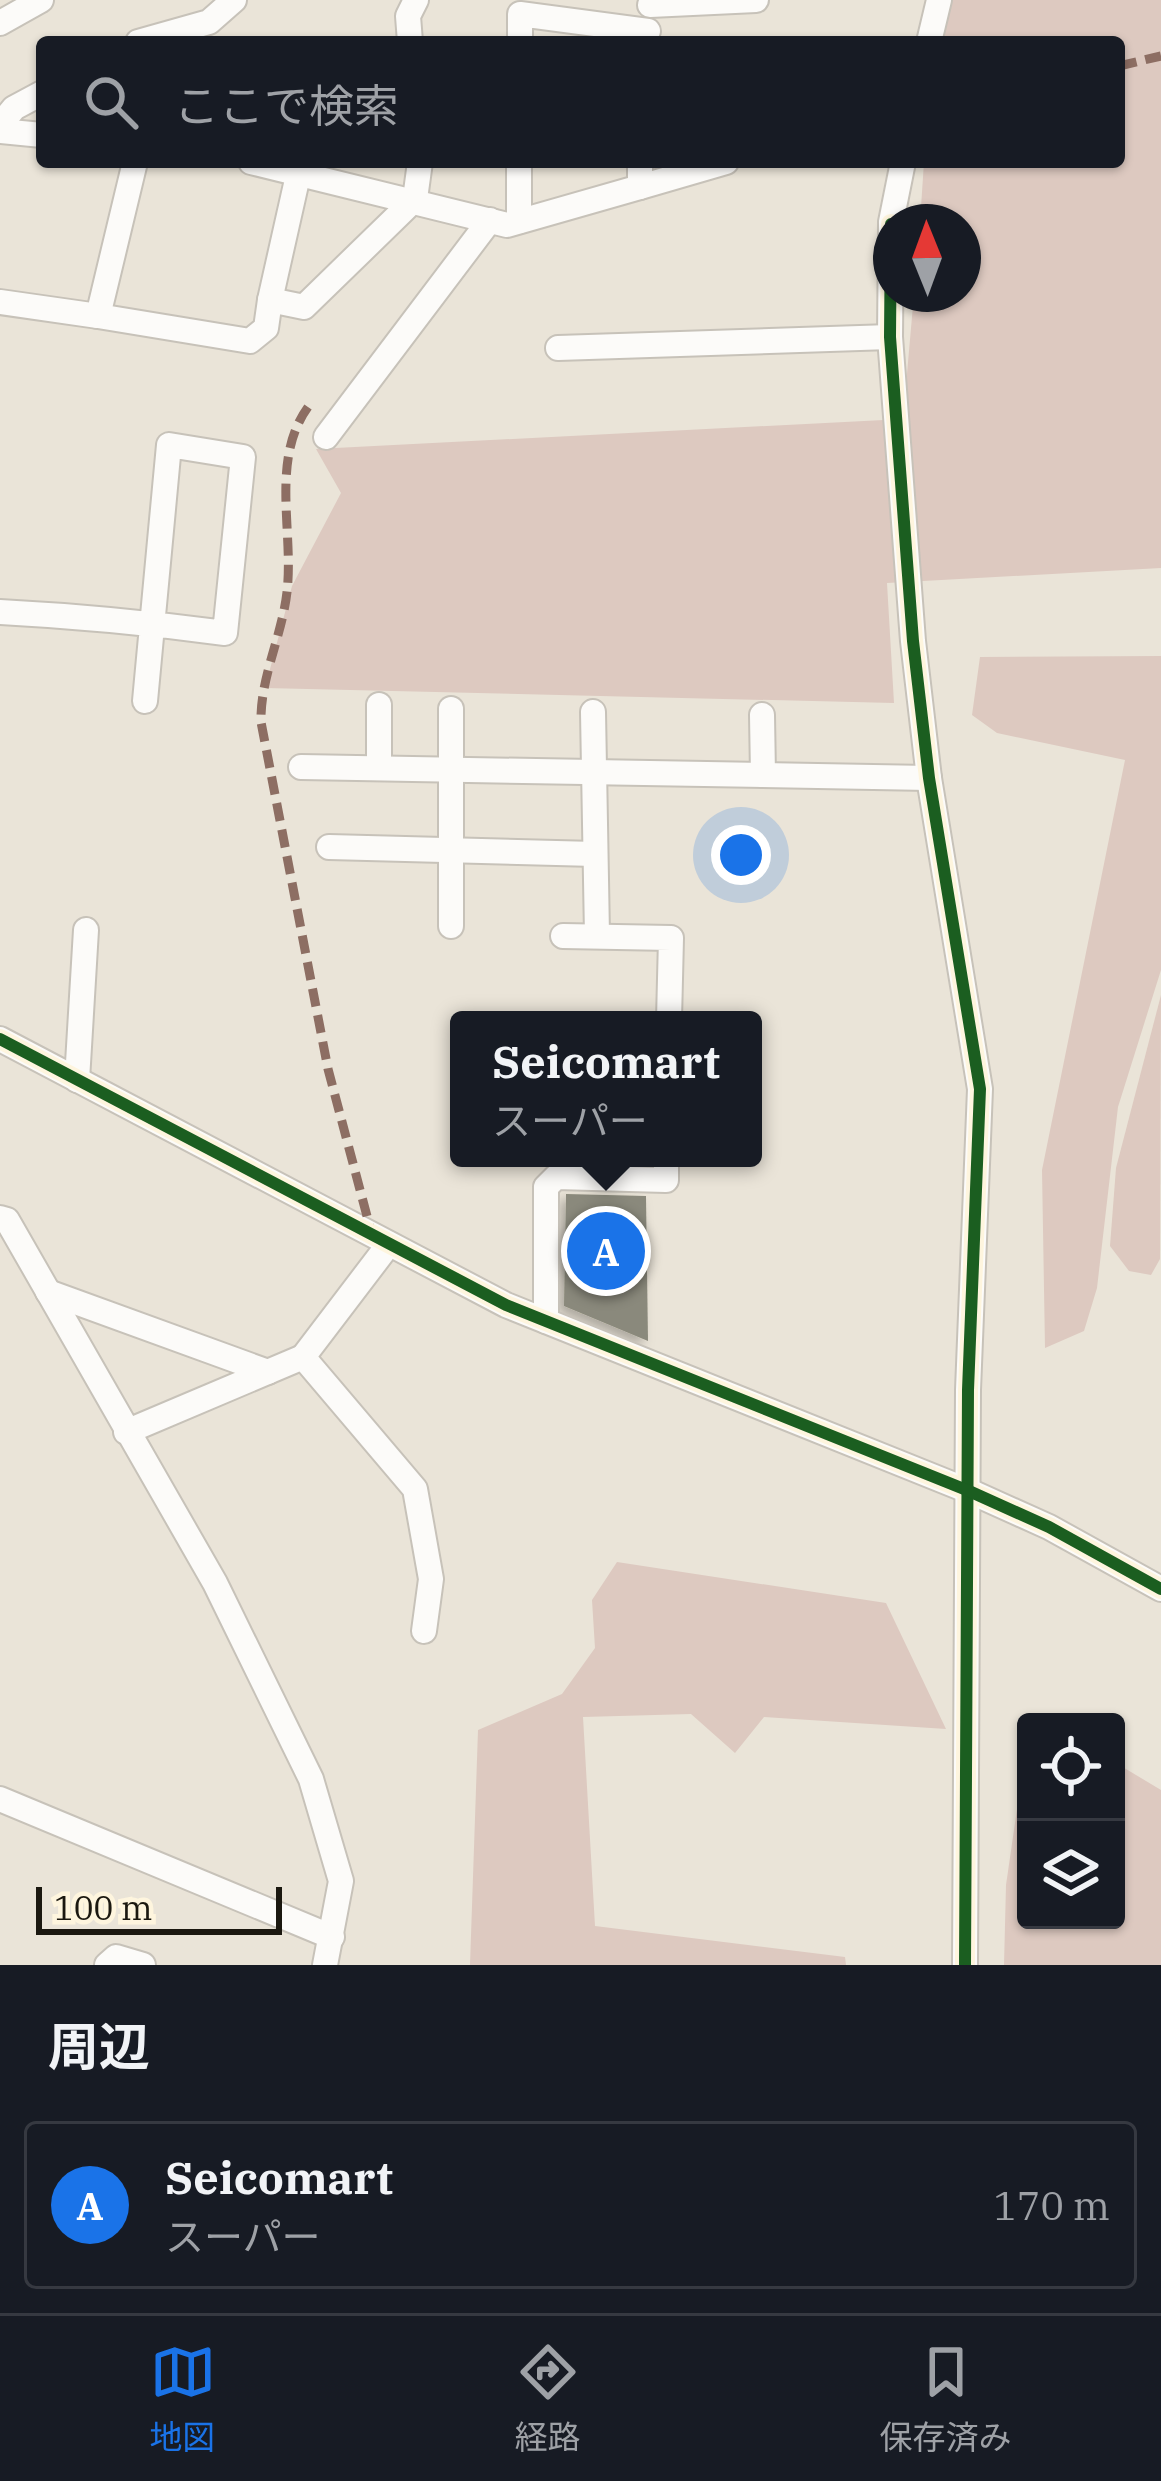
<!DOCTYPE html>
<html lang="ja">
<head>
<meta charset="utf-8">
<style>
  :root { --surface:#171b24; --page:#242831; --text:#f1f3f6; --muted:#9ea1a6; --line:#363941; --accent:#1a73e8 }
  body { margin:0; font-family:"IBM Plex Serif","Noto Sans JP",serif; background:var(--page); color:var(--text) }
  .controls { position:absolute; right:36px; bottom:36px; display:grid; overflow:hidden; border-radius:12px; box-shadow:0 3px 9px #0004 }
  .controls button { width:108px; height:108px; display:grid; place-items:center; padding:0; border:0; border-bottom:3px solid var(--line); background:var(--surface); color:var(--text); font:60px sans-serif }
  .compass { position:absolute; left:873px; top:204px; width:108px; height:108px; border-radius:50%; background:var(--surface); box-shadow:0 3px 9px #0004; rotate:359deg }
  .scale { position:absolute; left:36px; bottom:30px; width:246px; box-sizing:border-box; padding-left:12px; border:6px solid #1b1810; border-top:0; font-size:33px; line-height:42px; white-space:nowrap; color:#1b1810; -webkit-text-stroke:9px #fef5de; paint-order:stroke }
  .you { position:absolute; left:741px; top:855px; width:42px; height:42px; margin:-30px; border:9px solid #fff; border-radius:50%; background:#1a73e8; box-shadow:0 0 0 18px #1a73e833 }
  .badge { display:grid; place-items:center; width:78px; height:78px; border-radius:50%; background:var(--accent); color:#fff; font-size:39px; font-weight:700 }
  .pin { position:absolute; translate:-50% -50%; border:6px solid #fff; box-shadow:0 3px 12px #0006 }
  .popup { position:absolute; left:450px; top:1011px; width:312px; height:156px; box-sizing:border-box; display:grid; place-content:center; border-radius:12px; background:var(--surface); filter:drop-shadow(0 3px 9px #0005); font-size:39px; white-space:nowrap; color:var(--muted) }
  .popup b { font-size:45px; color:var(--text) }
  .popup::after { content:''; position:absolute; left:50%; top:100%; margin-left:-24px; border:24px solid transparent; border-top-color:var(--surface) }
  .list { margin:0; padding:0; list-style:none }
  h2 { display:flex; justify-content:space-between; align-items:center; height:156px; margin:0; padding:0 48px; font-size:51px }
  h2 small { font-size:39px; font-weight:400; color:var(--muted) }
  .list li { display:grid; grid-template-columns:78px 1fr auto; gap:36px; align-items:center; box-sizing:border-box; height:168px; margin:0 24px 24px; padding:0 24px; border:3px solid var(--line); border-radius:12px }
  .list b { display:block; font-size:45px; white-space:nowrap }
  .list p { margin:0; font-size:39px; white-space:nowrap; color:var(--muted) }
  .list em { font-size:39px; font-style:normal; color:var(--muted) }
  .icon { flex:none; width:66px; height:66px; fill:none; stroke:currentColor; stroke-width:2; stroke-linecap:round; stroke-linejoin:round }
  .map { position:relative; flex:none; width:1161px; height:1965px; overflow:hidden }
  .search { position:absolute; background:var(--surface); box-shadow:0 3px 9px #0004; left:36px; right:36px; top:36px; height:132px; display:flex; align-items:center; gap:30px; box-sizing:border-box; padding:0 42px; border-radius:12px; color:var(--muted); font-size:45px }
  .sheet { height:348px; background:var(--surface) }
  nav { display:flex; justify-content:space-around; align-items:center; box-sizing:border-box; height:168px; border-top:3px solid var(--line); background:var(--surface); font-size:33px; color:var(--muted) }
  nav a { display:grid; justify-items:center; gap:6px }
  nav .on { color:var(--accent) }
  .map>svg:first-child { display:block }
  .green { fill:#ddc9c0 }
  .building { fill:#8a897b; filter:url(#shadow) }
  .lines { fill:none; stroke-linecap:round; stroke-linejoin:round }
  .minor-casing { stroke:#c7c2b9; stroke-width:28 }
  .minor { stroke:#fcfbf9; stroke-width:24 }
  .quiet { stroke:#8d6e63; stroke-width:9; stroke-dasharray:18 9; stroke-linecap:butt }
  .cycleway-casing { stroke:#fef5de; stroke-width:20 }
  .cycleway { stroke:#1b5e20; stroke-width:12 }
</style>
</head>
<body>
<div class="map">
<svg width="1161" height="1965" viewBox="0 0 1161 1965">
  <defs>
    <filter id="shadow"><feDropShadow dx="-5.5" dy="5.5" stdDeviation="6" flood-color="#0004"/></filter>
  </defs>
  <rect width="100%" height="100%" fill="#eae4d8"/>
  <!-- green -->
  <g class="green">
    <polygon points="949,0 1161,0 1161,568 887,583 894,703 265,688 292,586 341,493 316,449 903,419 914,294 963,294 963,222 920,222 924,162 1119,162 1119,42 941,42"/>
    <polygon points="1161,656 1161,970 1118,1107 1097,1288 1084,1331 1045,1348 1042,1170 1125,760 997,733 972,715 980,657"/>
    <polygon points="1161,995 1160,1259 1151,1275 1129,1271 1110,1246 1116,1168"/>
    <polygon points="617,1562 886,1603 946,1729 764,1717 735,1753 691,1714 583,1717 595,1926 845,1957 846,1965 470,1965 478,1730 562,1694 595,1648 592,1600"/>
    <polygon points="1026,1747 1026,1920 1116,1920 1116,1763 1161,1790 1161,1965 1004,1965 1006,1885"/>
  </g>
  <!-- building -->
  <polygon class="building" points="566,1194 646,1196 648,1341 564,1306"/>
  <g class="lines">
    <!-- minor casing -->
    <g class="minor-casing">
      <g id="minor">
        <polyline points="650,5 756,0"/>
        <polyline points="0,23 41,0"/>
        <polyline points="138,42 209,22 234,0"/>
        <polyline points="410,42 408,16 416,0"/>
        <polyline points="520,42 520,14 648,31"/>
        <polyline points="929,42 939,0"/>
        <polyline points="0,125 14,108 42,93"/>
        <polyline points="0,131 42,135"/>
        <polyline points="251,162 507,225 640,187 640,162"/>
        <polyline points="299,171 270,300 304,307 415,199 420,162"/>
        <polyline points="640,187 726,162"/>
        <polyline points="519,221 519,162"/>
        <polyline points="891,222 903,162"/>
        <polyline points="891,224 890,337 913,641 929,778 980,1089 968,1390 965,1965"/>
        <polyline points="0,302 98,316 135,162"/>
        <polyline points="98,316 250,341 266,328 270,300"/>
        <polyline points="558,348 890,337"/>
        <polyline points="326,437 490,220"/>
        <path d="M0 612C76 616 150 623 225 633L243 457 169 445 145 701"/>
        <polyline points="593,712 597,935"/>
        <polyline points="762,715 763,775"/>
        <polyline points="301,767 929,778"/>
        <polyline points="379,768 379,705"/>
        <polyline points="329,847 595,854"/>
        <polyline points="451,926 451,709"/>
        <polyline points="563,936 671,938 669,1020"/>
        <polyline points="0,1039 506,1305 969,1491 1049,1527 1161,1589"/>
        <polyline points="77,1080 86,930"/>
        <polyline points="0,1218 7,1220 215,1583 311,1779 341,1881 325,1965"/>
        <polyline points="389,1244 303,1357 415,1489 431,1579 424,1631"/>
        <polyline points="48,1292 268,1372"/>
        <polyline points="546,1321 546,1187 556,1177 666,1180 666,1158"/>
        <polyline points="126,1432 303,1357"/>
        <polyline points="0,1799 332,1937"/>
        <polyline points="107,1965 116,1957 143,1965"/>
      </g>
    </g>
    <!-- minor -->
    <use href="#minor" class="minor"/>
    <!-- quiet -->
    <g class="quiet">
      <polyline points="1119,66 1161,56"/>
      <path d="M308 407C270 460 294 531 287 592 282 636 260 678 261 722L328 1069 372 1235"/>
    </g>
    <!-- cycleway casing -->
    <g class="cycleway-casing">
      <g id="cycleway">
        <polyline points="891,224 890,337 913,641 929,778 980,1089 968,1390 965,1965"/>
        <polyline points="0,1039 506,1305 969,1491 1049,1527 1161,1589"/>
      </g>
    </g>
    <!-- cycleway -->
    <use href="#cycleway" class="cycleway"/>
  </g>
</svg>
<div class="controls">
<button><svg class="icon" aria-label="locate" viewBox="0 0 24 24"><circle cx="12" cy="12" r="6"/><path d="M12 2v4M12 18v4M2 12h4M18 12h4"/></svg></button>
<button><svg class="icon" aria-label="layers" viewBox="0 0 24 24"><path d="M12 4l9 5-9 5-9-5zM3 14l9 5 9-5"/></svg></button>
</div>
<svg class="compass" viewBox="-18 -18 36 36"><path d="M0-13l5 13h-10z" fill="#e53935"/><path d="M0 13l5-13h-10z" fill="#9ea1a6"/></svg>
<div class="scale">100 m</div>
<div class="you"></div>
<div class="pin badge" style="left:606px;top:1251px">A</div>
<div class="popup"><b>Seicomart</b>スーパー</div>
<div class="search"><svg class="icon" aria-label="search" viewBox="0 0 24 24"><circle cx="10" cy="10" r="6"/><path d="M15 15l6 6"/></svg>ここで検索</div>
</div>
<section class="sheet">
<h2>周辺<small></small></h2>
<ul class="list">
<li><span class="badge">A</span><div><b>Seicomart</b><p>スーパー</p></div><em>170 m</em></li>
</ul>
</section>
<nav>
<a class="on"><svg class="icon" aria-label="map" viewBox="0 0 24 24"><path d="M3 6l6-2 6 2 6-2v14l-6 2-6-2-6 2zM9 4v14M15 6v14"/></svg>地図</a>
<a><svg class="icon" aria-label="directions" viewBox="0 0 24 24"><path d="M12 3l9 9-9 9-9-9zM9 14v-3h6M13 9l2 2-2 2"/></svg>経路</a>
<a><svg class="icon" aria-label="saved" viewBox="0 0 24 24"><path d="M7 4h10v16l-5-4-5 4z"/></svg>保存済み</a>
</nav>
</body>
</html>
